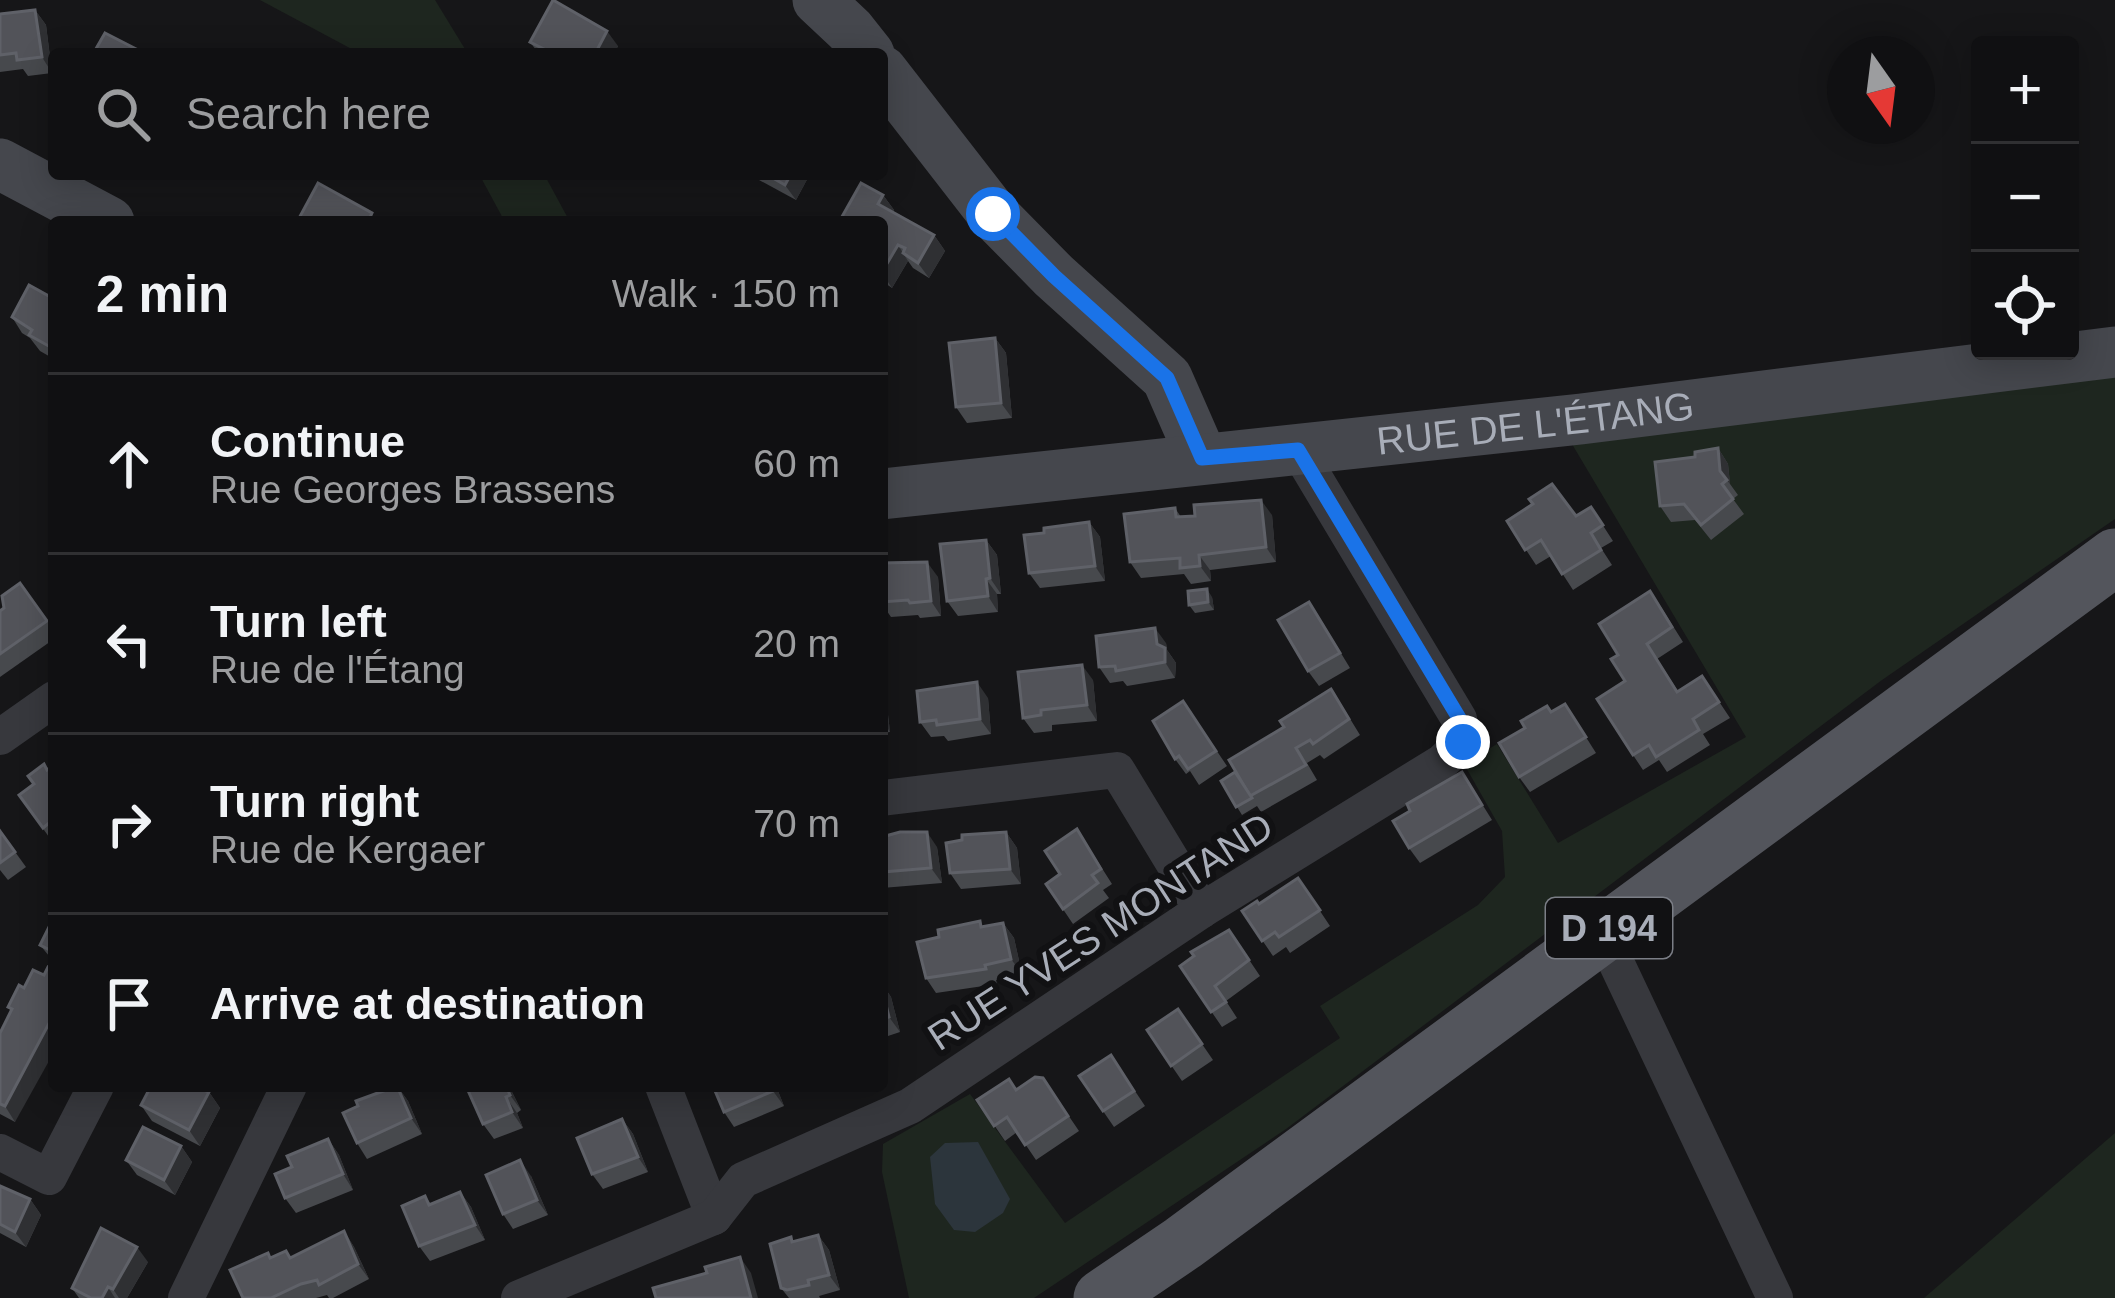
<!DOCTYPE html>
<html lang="en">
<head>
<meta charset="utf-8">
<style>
  :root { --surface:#101012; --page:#1e1e20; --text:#f1f3f6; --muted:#9c9d9f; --line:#303032 }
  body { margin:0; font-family:Helvetica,sans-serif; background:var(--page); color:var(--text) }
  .controls { position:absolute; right:36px; top:36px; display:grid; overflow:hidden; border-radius:12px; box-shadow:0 6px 30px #0003 }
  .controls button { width:108px; height:108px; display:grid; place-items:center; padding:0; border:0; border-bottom:3px solid var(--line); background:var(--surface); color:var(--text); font:60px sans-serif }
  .compass { position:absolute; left:1827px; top:36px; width:108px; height:108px; border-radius:50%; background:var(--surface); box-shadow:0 6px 30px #0003; rotate:166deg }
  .stop { position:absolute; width:36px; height:36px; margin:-27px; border:9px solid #1a73e8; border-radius:50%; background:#fff }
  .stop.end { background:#1a73e8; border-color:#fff; box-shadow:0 3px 12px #0008 }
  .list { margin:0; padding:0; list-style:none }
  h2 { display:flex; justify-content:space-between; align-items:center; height:156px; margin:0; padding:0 48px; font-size:51px }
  h2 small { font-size:39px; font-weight:400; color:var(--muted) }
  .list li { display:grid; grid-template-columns:78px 1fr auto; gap:36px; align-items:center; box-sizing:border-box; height:180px; padding:0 48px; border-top:3px solid var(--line) }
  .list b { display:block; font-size:45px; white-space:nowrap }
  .list p { margin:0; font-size:39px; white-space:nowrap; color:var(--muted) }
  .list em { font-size:39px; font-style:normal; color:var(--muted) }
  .icon { flex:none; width:66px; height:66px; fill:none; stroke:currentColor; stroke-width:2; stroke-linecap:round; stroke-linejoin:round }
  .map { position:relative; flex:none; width:2115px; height:1298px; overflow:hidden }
  .search { position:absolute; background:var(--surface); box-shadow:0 6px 30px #0003; left:48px; top:48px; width:840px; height:132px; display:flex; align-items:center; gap:30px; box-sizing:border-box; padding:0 42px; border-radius:12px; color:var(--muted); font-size:45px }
  .panel { position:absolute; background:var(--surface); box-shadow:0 6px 30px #0003; left:48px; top:216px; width:840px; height:876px; border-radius:12px }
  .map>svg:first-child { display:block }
  .green { fill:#1e261f }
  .water { fill:#2c353c }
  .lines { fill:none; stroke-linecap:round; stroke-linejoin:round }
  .street { stroke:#37383d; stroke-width:36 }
  .secondary { stroke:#45474d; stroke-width:51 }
  .primary { stroke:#53555c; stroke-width:57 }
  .wall { fill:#47494d }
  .shaded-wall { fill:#2f3033 }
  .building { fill:#525359; stroke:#5f6168; stroke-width:3 }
  .route { stroke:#1a73e8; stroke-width:15 }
  .labels { text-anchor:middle; stroke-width:12; stroke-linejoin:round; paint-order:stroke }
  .shield { fill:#111113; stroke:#7b7e86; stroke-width:3 }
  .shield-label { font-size:36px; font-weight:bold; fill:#a8adb8 }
  .street-label { font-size:39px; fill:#a8adb8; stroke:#111113 }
</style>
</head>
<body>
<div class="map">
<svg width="2115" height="1298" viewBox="0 0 2115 1298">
  <rect width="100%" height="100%" fill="#161618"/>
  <!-- green -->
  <g class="green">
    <polygon points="260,0 435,0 468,54 361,54"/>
    <polygon points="479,174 544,174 570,222 505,222"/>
    <polygon points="2115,364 2115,519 1882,680 1286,1129 1034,1298 909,1298 882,1172 883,1144 970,1094 1065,1223 1340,1038 1320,1006 1478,905 1505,877 1502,831 1464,764 1497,744 1558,843 1746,737 1569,439"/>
    <polygon points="2115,1133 2115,1298 1924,1298"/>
  </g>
  <!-- water -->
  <polygon class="water" points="978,1142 1010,1199 1003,1213 975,1232 954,1230 935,1204 930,1157 945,1143"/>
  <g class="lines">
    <!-- street -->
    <g class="street">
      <polyline points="0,737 54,699"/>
      <polyline points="882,798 1117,770 1202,910"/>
      <polyline points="1597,937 1614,958 1775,1298"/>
      <polyline points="663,1086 714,1217"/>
      <polyline points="0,1152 49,1177 96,1086"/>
      <polyline points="186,1298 289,1086"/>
      <polyline points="519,1298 714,1217 743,1180 910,1106 1202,910 1442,762 1463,742 1459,719 1298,450"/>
    </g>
    <!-- secondary -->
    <g class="secondary">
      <polyline points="818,0 850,30 869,54"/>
      <polyline points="882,71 993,214 1054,276 1167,378 1202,458"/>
      <polyline points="0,164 109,222"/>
      <path id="s1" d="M882 494 1581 419 2115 352"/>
    </g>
    <!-- primary -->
    <polyline class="primary" points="1102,1298 1183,1243 2115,557"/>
  </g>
  <!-- wall -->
  <g class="wall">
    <polygon points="35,10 46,25 52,73 28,76 23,69 0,72 0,14"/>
    <polygon points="530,42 618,46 614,54 539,54"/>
    <polygon points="748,174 810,174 796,200"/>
    <polygon points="883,195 894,210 893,212 934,235 945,251 929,278 913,268 908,261 892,288 882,281"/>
    <polygon points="54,299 54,359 40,351 30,338 22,333 12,317"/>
    <polygon points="995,338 1006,353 1012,418 967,423 956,407"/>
    <polygon points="1718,448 1728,464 1730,484 1738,495 1733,499 1744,514 1711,540 1695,520 1671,522 1660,506 1695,457"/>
    <polygon points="1591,507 1613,541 1601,548 1612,565 1573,590 1551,556 1536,565 1507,521 1576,516"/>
    <polygon points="1175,508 1181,517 1272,515 1276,562 1210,570 1211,581 1191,584 1184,574 1141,578 1130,562"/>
    <polygon points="1089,522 1100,537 1105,581 1040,588 1029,573 1044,533"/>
    <polygon points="986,540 997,555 1001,594 997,594 998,612 958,616 947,601"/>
    <polygon points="882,563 938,577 941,616 920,618 918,615 891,617 882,604"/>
    <polygon points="20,583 54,630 54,639 0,677 0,611"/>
    <polygon points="1212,597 1214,610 1195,613 1189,605"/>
    <polygon points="1661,607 1683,642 1657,659 1678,691 1702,676 1730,718 1703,734 1710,745 1667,772 1659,760 1643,770 1633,755 1625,681 1618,655"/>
    <polygon points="1319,617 1350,668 1319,686 1308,671"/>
    <polygon points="1166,643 1167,650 1176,663 1175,678 1127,686 1123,681 1110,683 1099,667"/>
    <polygon points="1093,680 1097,721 1052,725 1052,731 1034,733 1023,718"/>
    <polygon points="882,686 885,690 890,732 882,733"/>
    <polygon points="988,698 991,734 948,741 944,736 931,737 920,722"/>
    <polygon points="1183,701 1227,766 1199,785 1190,771 1186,774 1175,759"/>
    <polygon points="1341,704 1360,735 1324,759 1320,755 1307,763 1317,780 1261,812 1257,806 1242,815 1221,781 1235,772 1284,727"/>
    <polygon points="1565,704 1596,753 1530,792 1519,777 1551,712"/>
    <polygon points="54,765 54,844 19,795"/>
    <polygon points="1462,772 1492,820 1420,863 1409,848 1410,811"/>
    <polygon points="1077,829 1112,884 1103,890 1109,898 1073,924 1046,884 1060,874"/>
    <polygon points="0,831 26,867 8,880 0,870"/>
    <polygon points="1006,832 1017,848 1021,884 961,889 950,873"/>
    <polygon points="882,837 937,847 942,883 882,888"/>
    <polygon points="1298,878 1330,926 1290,953 1286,947 1273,956 1242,911 1259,904"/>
    <polygon points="54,917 54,962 40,945"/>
    <polygon points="1003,923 1014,938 1022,974 996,980 997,984 936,993 926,978 939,937"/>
    <polygon points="1229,930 1260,976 1226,1001 1237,1018 1222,1027 1180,966"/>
    <polygon points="44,975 15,1122 0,1114 0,1033 11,1011 8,1007 24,988"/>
    <polygon points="882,984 891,997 900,1032 882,1038"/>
    <polygon points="1178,1009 1213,1060 1182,1081 1147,1030"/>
    <polygon points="1111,1055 1145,1106 1114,1127 1079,1076"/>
    <polygon points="1043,1078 1079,1131 1036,1160 1017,1132 1005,1141 977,1100 1016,1090"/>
    <polygon points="397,1086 408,1101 422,1134 367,1159 357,1143"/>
    <polygon points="466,1086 509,1086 521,1110 517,1113 523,1128 494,1139 483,1124"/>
    <polygon points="776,1086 784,1106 734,1127 724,1112"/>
    <polygon points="209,1092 220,1108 200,1146 152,1121 141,1105"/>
    <polygon points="622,1119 633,1134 648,1172 603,1189 592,1174"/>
    <polygon points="328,1139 339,1155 353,1190 296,1213 285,1198 292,1167"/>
    <polygon points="181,1146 192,1162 175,1195 137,1175 126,1160"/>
    <polygon points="531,1176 548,1215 513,1229 503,1214"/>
    <polygon points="0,1186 30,1199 41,1215 26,1247 0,1233"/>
    <polygon points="460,1192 471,1207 485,1240 430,1261 419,1246 425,1196 431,1204"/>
    <polygon points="344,1231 354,1247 369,1279 333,1298 329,1298 327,1295 316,1298 243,1298 271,1257 286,1251 291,1258"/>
    <polygon points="818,1235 829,1250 840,1290 819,1296 820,1298 789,1298 781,1288 794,1241"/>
    <polygon points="148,1262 127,1298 79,1298 72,1288"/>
  </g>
  <!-- shaded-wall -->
  <g class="shaded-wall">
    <polygon points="35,10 46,25 52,73 42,57"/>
    <polygon points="607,31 618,46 614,54 595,54"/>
    <polygon points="791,174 810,174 796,200 785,185"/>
    <polygon points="883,195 894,210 889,219 878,204"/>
    <polygon points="934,235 945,251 929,278 918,263"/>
    <polygon points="898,245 908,261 892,288 882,273"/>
    <polygon points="995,338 1006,353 1012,418 1001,403"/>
    <polygon points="882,368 885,373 887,424 882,417"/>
    <polygon points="1718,448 1728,464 1730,484 1720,471"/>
    <polygon points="1261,500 1272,515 1276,562 1266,547"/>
    <polygon points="1089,522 1100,537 1105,581 1095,566"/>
    <polygon points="986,540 997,555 1001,594 990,578"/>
    <polygon points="1199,555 1210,570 1211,581 1200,566"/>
    <polygon points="927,562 938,577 941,616 931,601"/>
    <polygon points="986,579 997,594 998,612 988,596"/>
    <polygon points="1207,589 1212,597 1214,610 1208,602"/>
    <polygon points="1155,628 1166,643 1167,650 1176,663 1175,678 1165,662 1157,644"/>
    <polygon points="1082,665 1093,680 1097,721 1087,705"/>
    <polygon points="977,682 988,698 991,734 980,719"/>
    <polygon points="882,686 885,690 890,732 882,720"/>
    <polygon points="927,832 937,847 942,883 931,868"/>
    <polygon points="1006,832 1017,848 1021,884 1010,869"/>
    <polygon points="1003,923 1014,938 1022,974 1011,959"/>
    <polygon points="882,984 891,997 900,1032 889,1017"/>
    <polygon points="54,1014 54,1052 15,1122 5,1106"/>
    <polygon points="397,1086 408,1101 422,1134 411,1118"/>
    <polygon points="506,1086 509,1086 521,1110 510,1095"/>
    <polygon points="772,1086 776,1086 784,1106 773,1091"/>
    <polygon points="209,1092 220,1108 200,1146 189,1130"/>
    <polygon points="506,1097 517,1113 523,1128 512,1112"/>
    <polygon points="622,1119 633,1134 648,1172 638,1157"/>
    <polygon points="328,1139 339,1155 353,1190 343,1174"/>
    <polygon points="181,1146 192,1162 175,1195 164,1180"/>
    <polygon points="520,1160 531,1176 548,1215 537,1200"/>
    <polygon points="460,1192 471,1207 485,1240 475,1225"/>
    <polygon points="30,1199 41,1215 26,1247 15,1232"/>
    <polygon points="344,1231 354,1247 369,1279 358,1264"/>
    <polygon points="818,1235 829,1250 840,1290 829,1275"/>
    <polygon points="137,1247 148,1262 127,1298 119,1298 113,1289"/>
    <polygon points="740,1257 751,1273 758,1298 751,1298"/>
    <polygon points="108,1287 115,1298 102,1298"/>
  </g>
  <!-- building -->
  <g class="building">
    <polygon points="553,0 607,31 595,54 554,54 530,42"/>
    <polygon points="35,10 42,57 17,60 16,53 0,55 0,14"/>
    <polygon points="105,33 146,54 93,54"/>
    <polygon points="766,174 791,174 785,185"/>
    <polygon points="318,183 372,213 368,222 297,222"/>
    <polygon points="861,183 883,195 878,204 934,235 918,263 903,253 905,248 898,245 882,272 882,222 839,222"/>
    <polygon points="29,285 54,299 54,349 29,335 32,330 12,317"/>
    <polygon points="995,338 1001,403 956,407 949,343"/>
    <polygon points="1718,448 1720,471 1727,480 1722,484 1733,499 1701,525 1684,504 1660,506 1655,462 1695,457 1695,452"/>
    <polygon points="1552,484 1576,516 1591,507 1603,525 1591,533 1601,550 1562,574 1541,540 1525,550 1507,521 1533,504 1529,499"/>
    <polygon points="1261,500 1266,547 1199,555 1200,566 1180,568 1180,558 1130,562 1124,514 1175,508 1176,517 1195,516 1194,505"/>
    <polygon points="1089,522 1095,566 1029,573 1024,535 1044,533 1044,528"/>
    <polygon points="986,540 990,578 986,579 988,596 947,601 940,544"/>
    <polygon points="927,562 931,601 910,603 908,600 882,602 882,563"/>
    <polygon points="20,583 47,621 0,654 0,611 4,608 2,596"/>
    <polygon points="1207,589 1208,602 1189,605 1188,591"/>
    <polygon points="1650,591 1672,627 1647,644 1677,692 1702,676 1719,702 1693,719 1699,730 1656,757 1649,745 1633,755 1597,699 1625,681 1611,659 1618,655 1599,624"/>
    <polygon points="1309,602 1340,653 1308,671 1278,620"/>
    <polygon points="1155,628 1157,644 1165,648 1165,662 1116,671 1115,666 1099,667 1096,636"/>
    <polygon points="1082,665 1087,705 1041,710 1041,715 1023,718 1018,672"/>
    <polygon points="977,682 980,719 937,725 936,720 920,722 917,691"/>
    <polygon points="1331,689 1349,719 1313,744 1310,740 1296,748 1306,765 1250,796 1229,760 1284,727 1280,721"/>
    <polygon points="1183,701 1216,751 1188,769 1179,756 1175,759 1153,721"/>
    <polygon points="1565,704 1586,737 1519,777 1499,743 1525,728 1521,721 1547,706 1551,712"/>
    <polygon points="44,764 47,770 54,765 54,819 43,828 19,795 34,784 28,776"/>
    <polygon points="1235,772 1252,798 1236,807 1221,781"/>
    <polygon points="1462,772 1482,805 1409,848 1393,821 1410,811 1407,804"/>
    <polygon points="1077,829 1101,869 1092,875 1098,883 1063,909 1046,884 1060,874 1045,851"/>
    <polygon points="0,831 15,852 0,863"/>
    <polygon points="900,832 927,832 931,868 882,872 882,837"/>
    <polygon points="1006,832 1010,869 950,873 946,843 962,840 962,835"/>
    <polygon points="1298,878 1320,910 1279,937 1275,932 1262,941 1242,911 1257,901 1259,904"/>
    <polygon points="54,917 54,952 40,945"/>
    <polygon points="980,921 981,927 1003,923 1011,959 985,965 986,969 926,978 917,942 939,937 938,930"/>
    <polygon points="1229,930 1249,960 1215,986 1226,1002 1211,1012 1180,966 1194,956 1191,952"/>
    <polygon points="48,967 54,970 54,1014 5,1106 0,1104 0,1033 12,1009 8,1007 19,985 24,988 33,970 44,975"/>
    <polygon points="882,988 889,1017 882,1019"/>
    <polygon points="1178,1009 1202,1044 1171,1066 1147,1030"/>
    <polygon points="1111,1055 1134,1091 1103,1111 1079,1076"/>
    <polygon points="1035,1077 1043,1078 1068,1116 1025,1145 1007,1117 994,1126 977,1100 1009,1079 1016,1090"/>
    <polygon points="151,1086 194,1086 209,1092 189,1130 141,1105"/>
    <polygon points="397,1086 411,1118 357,1143 343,1113 358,1106 356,1101"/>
    <polygon points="466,1086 506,1086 510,1095 506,1097 512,1112 483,1124"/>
    <polygon points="713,1086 772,1086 773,1091 724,1112"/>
    <polygon points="622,1119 638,1157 592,1174 577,1138"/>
    <polygon points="143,1127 181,1146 164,1180 126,1160"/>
    <polygon points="328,1139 343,1174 285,1198 275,1174 292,1167 287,1156"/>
    <polygon points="520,1160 537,1200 503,1214 486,1175"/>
    <polygon points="0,1186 30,1199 15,1232 0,1224"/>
    <polygon points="460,1192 475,1225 419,1246 402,1206 425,1196 429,1205"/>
    <polygon points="101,1228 137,1247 113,1289 108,1287 102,1298 91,1298 72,1288"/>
    <polygon points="344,1231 358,1264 319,1285 317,1280 301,1284 271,1298 243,1298 230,1270 268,1253 270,1258 286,1251 290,1258"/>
    <polygon points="818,1235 829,1275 808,1280 809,1285 787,1290 781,1288 770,1244 791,1237 792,1242"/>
    <polygon points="740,1257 751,1298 656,1298 653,1288 707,1273 705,1267"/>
  </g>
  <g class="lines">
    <!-- route -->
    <polyline class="route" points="993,214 1054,276 1167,378 1202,458 1298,450 1459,718 1463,742"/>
  </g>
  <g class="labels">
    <!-- shield labels -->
    <rect class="shield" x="1546" y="898" width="126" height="60" rx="9"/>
    <g class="shield-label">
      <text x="1609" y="941">D 194</text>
    </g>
    <!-- street labels -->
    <g class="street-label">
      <text dy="14" stroke="none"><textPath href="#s1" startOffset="657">RUE DE L'ÉTANG</textPath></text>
      <text transform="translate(1100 931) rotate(-33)" y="14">RUE YVES MONTAND</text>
    </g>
  </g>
</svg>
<div class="controls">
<button>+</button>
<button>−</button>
<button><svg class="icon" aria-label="locate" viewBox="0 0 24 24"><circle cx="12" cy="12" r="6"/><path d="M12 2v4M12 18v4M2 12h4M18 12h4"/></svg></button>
</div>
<svg class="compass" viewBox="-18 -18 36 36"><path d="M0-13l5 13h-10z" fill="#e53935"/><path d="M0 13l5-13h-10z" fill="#9c9d9f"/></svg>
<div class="stop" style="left:993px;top:214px"></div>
<div class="stop end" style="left:1463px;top:742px"></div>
<div class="search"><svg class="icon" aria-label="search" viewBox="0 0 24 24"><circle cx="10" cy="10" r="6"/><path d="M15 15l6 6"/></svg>Search here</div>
<section class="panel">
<h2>2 min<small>Walk · 150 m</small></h2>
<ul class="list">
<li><svg class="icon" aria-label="ahead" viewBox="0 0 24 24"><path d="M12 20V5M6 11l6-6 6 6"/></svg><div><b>Continue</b><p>Rue Georges Brassens</p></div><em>60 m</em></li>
<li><svg class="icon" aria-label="left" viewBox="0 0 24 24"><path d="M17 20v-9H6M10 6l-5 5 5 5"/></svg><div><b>Turn left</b><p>Rue de l'Étang</p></div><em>20 m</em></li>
<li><svg class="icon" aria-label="right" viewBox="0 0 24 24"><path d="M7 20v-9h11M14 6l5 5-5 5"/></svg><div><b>Turn right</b><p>Rue de Kergaer</p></div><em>70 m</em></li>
<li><svg class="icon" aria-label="arrive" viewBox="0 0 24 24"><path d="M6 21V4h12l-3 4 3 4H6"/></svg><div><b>Arrive at destination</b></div></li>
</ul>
</section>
</div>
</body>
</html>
